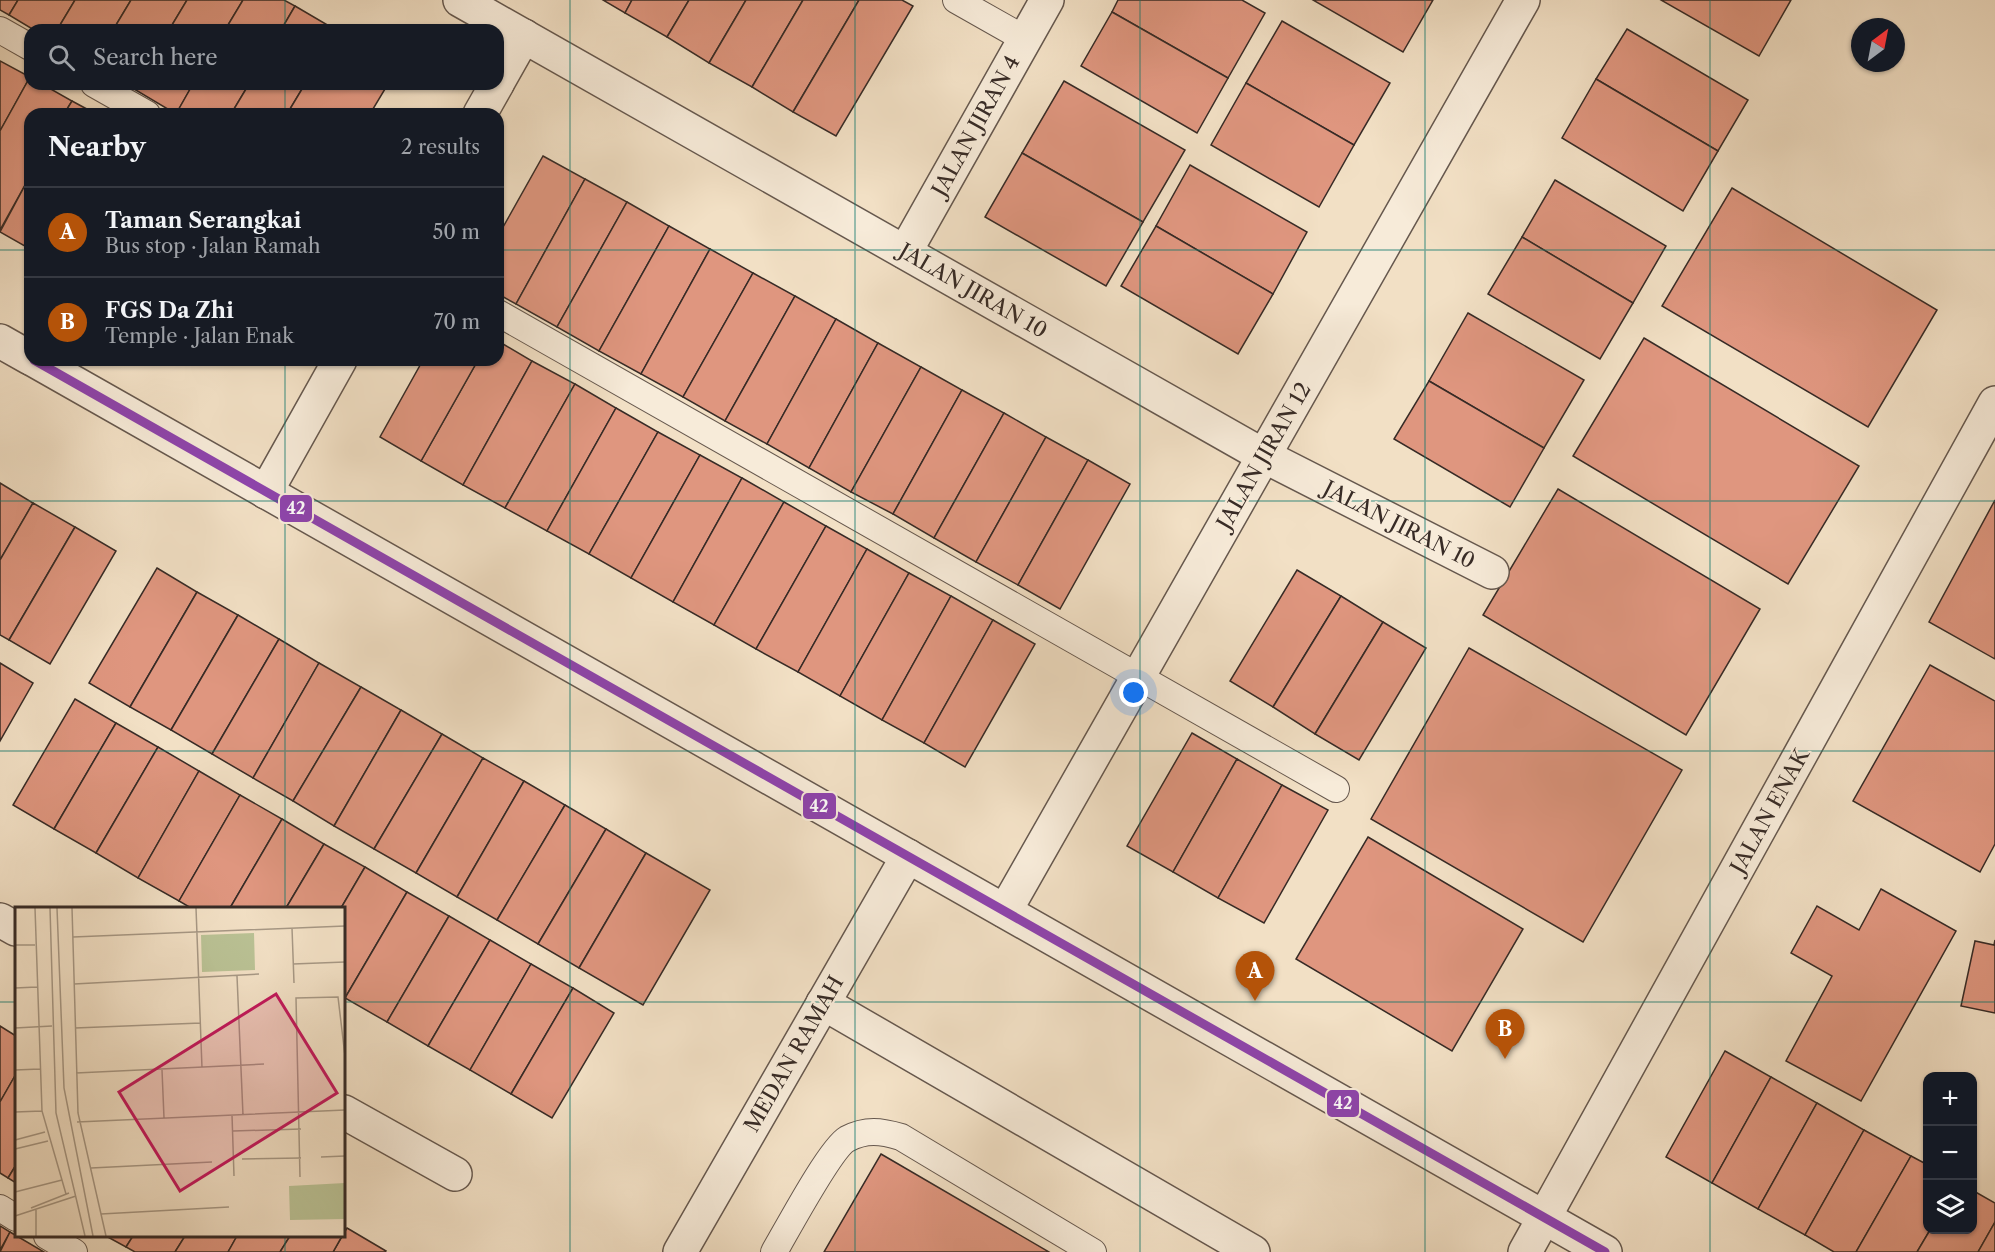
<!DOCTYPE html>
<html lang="en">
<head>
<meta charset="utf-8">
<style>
  :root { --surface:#171b24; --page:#20242c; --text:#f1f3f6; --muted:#9ea1a6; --line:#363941; --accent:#b45309 }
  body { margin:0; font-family:"Libre Caslon Text",serif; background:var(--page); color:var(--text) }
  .controls { position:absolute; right:18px; bottom:18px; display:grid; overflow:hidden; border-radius:12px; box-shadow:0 2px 4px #0004 }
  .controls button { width:54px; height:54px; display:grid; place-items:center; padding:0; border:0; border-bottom:2px solid var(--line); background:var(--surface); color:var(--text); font:30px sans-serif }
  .compass { position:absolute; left:1851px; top:18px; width:54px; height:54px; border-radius:50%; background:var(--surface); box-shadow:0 2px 4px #0004; rotate:32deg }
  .you { position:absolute; left:1134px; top:693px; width:21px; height:21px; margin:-15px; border:4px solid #fff; border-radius:50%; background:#1a73e8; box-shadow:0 0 0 9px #1a73e833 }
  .badge { display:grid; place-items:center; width:39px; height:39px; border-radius:50%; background:var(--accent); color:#fff; font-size:20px; font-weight:700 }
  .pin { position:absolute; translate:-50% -50px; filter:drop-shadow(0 2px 3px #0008) }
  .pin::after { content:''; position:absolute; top:32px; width:21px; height:18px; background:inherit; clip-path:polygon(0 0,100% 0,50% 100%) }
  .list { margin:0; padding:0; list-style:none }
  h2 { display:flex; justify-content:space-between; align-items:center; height:78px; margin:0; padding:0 24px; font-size:26px }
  h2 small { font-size:20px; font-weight:400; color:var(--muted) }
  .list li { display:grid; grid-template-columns:39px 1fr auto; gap:18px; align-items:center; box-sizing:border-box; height:90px; padding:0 24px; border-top:2px solid var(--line) }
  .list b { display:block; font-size:22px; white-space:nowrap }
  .list p { margin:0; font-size:20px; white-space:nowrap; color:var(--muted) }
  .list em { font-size:20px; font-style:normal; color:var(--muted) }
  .icon { flex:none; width:33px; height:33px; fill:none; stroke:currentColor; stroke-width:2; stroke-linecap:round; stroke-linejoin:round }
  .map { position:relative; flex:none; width:1995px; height:1252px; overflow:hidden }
  .search { position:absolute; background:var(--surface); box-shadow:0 2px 4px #0004; left:24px; top:24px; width:480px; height:66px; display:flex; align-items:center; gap:15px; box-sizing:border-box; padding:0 21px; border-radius:18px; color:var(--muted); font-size:22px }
  .panel { position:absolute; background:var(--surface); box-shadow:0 2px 4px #0004; left:24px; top:108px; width:480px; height:258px; border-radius:18px }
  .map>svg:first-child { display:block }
  .building { fill:#df967f; stroke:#372b26; stroke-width:1.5 }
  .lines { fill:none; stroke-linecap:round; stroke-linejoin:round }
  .service-casing { stroke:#66584e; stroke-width:28 }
  .minor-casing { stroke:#66584e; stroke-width:36 }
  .service { stroke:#f7ebd9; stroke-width:26 }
  .minor { stroke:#f7ebd9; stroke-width:33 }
  .bus-1-casing { stroke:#f7ebd9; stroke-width:14 }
  .bus-1 { stroke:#8e44ad; stroke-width:9 }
  .grid { fill:none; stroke:#0f766e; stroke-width:1.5; stroke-opacity:0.55 }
  .labels { text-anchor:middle; stroke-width:4.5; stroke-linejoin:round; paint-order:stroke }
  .street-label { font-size:21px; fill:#372b26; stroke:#f7ebd9 }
  .inset-road { fill:none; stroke:#a79885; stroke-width:1.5 }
  .view { fill:#c2185b; fill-opacity:0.15; stroke:#c2185b; stroke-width:3 }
  .inset-edge { fill:none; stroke:#372b26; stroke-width:3 }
  .line-badge { stroke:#f7ebd9; stroke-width:2 }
  .badge-label { font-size:16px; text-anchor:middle; font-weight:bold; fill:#fff }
</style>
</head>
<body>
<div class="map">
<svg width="1995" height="1252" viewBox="0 0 1995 1252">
  <rect width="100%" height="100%" fill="#f2e0c5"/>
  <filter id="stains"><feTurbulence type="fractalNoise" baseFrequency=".00333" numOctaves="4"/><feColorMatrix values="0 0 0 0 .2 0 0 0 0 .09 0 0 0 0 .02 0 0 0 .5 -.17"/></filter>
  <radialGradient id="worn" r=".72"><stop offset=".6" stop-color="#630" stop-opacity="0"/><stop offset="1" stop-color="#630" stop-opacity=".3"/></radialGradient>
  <!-- building -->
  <g class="building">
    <polygon points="0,0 18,0 9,15 0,10"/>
    <polygon points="18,0 75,0 57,30 34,30 9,15"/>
    <polygon points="75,0 131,0 113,30 57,30"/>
    <polygon points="131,0 187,0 169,30 113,30"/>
    <polygon points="187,0 243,0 225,30 169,30"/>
    <polygon points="243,0 284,0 295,6 281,30 225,30"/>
    <polygon points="603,0 632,0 625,13"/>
    <polygon points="632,0 689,0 667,37 625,13"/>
    <polygon points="689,0 746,0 709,63 667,37"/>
    <polygon points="746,0 803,0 752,87 709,63"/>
    <polygon points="803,0 859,0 793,112 752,87"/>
    <polygon points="859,0 902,0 913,6 836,136 793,112"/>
    <polygon points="1118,0 1242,0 1265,13 1228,78 1112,12"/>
    <polygon points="1313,0 1433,0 1403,52"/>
    <polygon points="1661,0 1791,0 1759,56"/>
    <polygon points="295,6 336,30 281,30"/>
    <polygon points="1112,12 1228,78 1197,133 1081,66"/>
    <polygon points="1282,21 1390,83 1354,145 1246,83"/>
    <polygon points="1627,29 1748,100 1718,151 1596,79"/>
    <polygon points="0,61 30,77 0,131"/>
    <polygon points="30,77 30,84 42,84 72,101 64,114 30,114 30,176 0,230 0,131"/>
    <polygon points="1596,79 1718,151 1683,211 1562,138"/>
    <polygon points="1064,81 1185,150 1143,222 1022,153"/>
    <polygon points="1246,83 1354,145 1319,207 1211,145"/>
    <polygon points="137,84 193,84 176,114 134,89"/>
    <polygon points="193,84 249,84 231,114 176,114"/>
    <polygon points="249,84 305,84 287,114 231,114"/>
    <polygon points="305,84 388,84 370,114 287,114"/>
    <polygon points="72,101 96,114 64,114"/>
    <polygon points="1022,153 1143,222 1106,286 985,217"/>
    <polygon points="543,156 585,179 516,304 498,294 498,236"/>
    <polygon points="1190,165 1307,232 1273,294 1156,226"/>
    <polygon points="30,176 30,249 0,232"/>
    <polygon points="585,179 627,202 557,327 516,304"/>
    <polygon points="1555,180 1666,246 1633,303 1522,237"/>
    <polygon points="1732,188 1937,310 1868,427 1662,306"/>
    <polygon points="627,202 669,226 599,351 557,327"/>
    <polygon points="669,226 710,249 641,374 599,351"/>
    <polygon points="1156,226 1273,294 1238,354 1121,286"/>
    <polygon points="1522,237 1633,303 1600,359 1488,294"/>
    <polygon points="710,249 753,273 683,397 641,374"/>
    <polygon points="753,273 795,296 725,421 683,397"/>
    <polygon points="795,296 836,319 767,444 725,421"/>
    <polygon points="1468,313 1584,380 1544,448 1429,381"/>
    <polygon points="836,319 878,343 809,468 767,444"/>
    <polygon points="1644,338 1859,466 1788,584 1573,456"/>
    <polygon points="498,341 532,361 463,485 421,461 478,360 498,360"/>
    <polygon points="878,343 921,367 851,492 809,468"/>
    <polygon points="423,360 478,360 421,461 380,437"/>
    <polygon points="532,361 575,384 505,508 463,485"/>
    <polygon points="921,367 962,390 893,514 851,492"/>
    <polygon points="1429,381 1544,448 1510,507 1394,439"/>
    <polygon points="575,384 616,408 547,531 505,508"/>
    <polygon points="962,390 1004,413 934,538 893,514"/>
    <polygon points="616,408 658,432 589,554 547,531"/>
    <polygon points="1004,413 1046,437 976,562 934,538"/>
    <polygon points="658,432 700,455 631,578 589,554"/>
    <polygon points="1046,437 1088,460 1018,585 976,562"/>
    <polygon points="700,455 742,478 673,602 631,578"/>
    <polygon points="1088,460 1130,484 1060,609 1018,585"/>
    <polygon points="742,478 784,502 714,625 673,602"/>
    <polygon points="0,483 33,503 0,560"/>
    <polygon points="1558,489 1760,609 1686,735 1483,615"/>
    <polygon points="1995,500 1995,659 1929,622"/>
    <polygon points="784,502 826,526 756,649 714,625"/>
    <polygon points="33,503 75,527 9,640 0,635 0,560"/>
    <polygon points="826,526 867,549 798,672 756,649"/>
    <polygon points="75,527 116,551 50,664 9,640"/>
    <polygon points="867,549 909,573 840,696 798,672"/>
    <polygon points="157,568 197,592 130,707 89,683"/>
    <polygon points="1297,570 1341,596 1273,707 1230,681"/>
    <polygon points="909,573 951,596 882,720 840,696"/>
    <polygon points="197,592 238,615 171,730 130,707"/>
    <polygon points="951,596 993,620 924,743 882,720"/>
    <polygon points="1341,596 1383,622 1315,734 1273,707"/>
    <polygon points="238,615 279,639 212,754 171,730"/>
    <polygon points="993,620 1035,644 965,767 924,743"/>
    <polygon points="1383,622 1426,648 1359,760 1315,734"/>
    <polygon points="279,639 319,663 253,778 212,754"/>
    <polygon points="1469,648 1682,770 1583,942 1371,819"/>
    <polygon points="0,663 33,683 0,741"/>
    <polygon points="319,663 361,687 293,801 253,778"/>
    <polygon points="1930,665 1995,701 1995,844 1980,872 1853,801"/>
    <polygon points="361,687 401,710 334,826 293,801"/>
    <polygon points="75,699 116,723 54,829 13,805"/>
    <polygon points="401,710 442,734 374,849 334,826"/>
    <polygon points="116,723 158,747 96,853 54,829"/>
    <polygon points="1192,733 1237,759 1173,872 1127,846"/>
    <polygon points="442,734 483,758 416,873 374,849"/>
    <polygon points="158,747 199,771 138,878 96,853"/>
    <polygon points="483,758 524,781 457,897 416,873"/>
    <polygon points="1237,759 1282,785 1218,898 1173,872"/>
    <polygon points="199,771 240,795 179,901 138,878"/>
    <polygon points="524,781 565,805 497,920 457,897"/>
    <polygon points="1282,785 1328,810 1264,923 1218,898"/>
    <polygon points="240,795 282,819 230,908 191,908 179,901"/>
    <polygon points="565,805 606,829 538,944 497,920"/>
    <polygon points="282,819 324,844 286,908 230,908"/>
    <polygon points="606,829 646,853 579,968 538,944"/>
    <polygon points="1368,837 1523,929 1452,1051 1296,959"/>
    <polygon points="324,844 365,867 341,908 286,908"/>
    <polygon points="646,853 710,890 643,1005 579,968"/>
    <polygon points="365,867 407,892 345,998 344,997 344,908 341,908"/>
    <polygon points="1881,889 1956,931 1861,1101 1786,1061 1832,976 1791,953 1817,906 1859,930"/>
    <polygon points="407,892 449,916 387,1022 345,998"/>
    <polygon points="449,916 490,940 428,1046 387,1022"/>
    <polygon points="490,940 531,964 470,1070 428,1046"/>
    <polygon points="1995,940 1995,1013 1961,1006 1975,941 1994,945"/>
    <polygon points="531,964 573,988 511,1094 470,1070"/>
    <polygon points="573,988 614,1013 552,1118 511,1094"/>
    <polygon points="0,1026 16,1036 16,1074 0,1102"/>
    <polygon points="1725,1051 1771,1077 1712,1183 1666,1157"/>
    <polygon points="16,1074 16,1165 8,1178 0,1173 0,1102"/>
    <polygon points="1771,1077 1817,1103 1758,1209 1712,1183"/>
    <polygon points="1817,1103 1864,1130 1805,1235 1758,1209"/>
    <polygon points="1864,1130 1911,1156 1856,1252 1834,1252 1805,1235"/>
    <polygon points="881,1154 1049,1252 824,1252"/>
    <polygon points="1911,1156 1928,1165 1928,1230 1930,1230 1917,1252 1856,1252"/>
    <polygon points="16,1165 16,1183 8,1178"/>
    <polygon points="1972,1190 1995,1203 1995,1222 1978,1252 1917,1252 1930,1230 1972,1230"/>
    <polygon points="1995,1222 1995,1252 1978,1252"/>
    <polygon points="0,1226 10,1232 0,1250"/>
    <polygon points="347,1228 386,1251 385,1252 333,1252"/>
    <polygon points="10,1232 44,1252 0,1252"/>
    <polygon points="106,1236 133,1236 126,1247"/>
    <polygon points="133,1236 185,1236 175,1252 135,1252 126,1247"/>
    <polygon points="185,1236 237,1236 228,1252 175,1252"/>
    <polygon points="237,1236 290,1236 280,1252 228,1252"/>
    <polygon points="290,1236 342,1236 333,1252 280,1252"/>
  </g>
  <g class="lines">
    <!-- service casing -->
    <g class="service-casing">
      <g id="service">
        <polyline points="956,0 1025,39"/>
        <polyline points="0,30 30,47"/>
        <polyline points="94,84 147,114"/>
        <polyline points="498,313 1336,789"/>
        <polyline points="0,1208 16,1218"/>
        <polyline points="47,1236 74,1252"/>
        <path d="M774 1252C787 1230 830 1149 847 1139 866 1129 881 1131 901 1137L1093 1252"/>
      </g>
    </g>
    <!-- minor casing -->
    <g class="minor-casing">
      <g id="minor">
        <polyline points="460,0 1264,456 1492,572"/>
        <polyline points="498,82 524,36"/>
        <polyline points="480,114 497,84"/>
        <polyline points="905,252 1047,0"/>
        <polyline points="0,341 30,358"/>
        <polyline points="34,360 1605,1252"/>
        <polyline points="266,492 340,360"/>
        <polyline points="1005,911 1523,0"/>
        <polyline points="0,920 16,929"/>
        <polyline points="823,1003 1253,1252"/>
        <polyline points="344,1112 455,1174"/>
        <polyline points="680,1252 908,856"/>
        <polyline points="1525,1252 1995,403"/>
      </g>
    </g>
    <!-- service -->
    <use href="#service" class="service"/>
    <!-- minor -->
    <use href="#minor" class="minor"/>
    <!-- bus-1 casing -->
    <g class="bus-1-casing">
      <polyline id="bus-1" points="34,360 1605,1252"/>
    </g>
    <!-- bus-1 -->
    <use href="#bus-1" class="bus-1"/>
  </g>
  <!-- grid -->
  <path class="grid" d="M285 0V30M570 0V1252M855 0V1252M1140 0V1252M1425 0V1252M1710 0V1252M285 84V114M0 250H30M498 250H1995M285 360V908M0 501H1995M0 751H1995M0 1002H16M344 1002H1995M285 1236V1252"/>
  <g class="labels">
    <!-- street labels -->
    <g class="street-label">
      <text transform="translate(976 126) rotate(-61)" y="7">JALAN JIRAN 4</text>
      <text transform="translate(973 291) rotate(30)" y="7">JALAN JIRAN 10</text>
      <text transform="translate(1264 456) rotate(-60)" y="7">JALAN JIRAN 12</text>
      <text transform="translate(1399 525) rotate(27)" y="7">JALAN JIRAN 10</text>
      <text transform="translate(1770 811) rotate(-61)" y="7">JALAN ENAK</text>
      <text transform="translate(794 1054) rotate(-60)" y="7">MEDAN RAMAH</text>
    </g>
  </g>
  <!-- overview -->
  <g transform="translate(15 907)">
    <rect width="330" height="330" fill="#f2e0c5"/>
    <path d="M239 26 240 63 187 65 186 28ZM330 276V312L275 313 274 279Z" fill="#bac295"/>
    <path class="inset-road" d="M20 1 27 204 51 287M35 1 41 206 70 329M42 1 49 181 78 329M57 1 63 206 91 329M181 1 187 161M277 21 279 76M58 30 330 19M0 38H20M278 57 330 55M222 69 228 208M59 77 244 67M0 81 22 80M0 121 37 119M60 121 186 116M0 163 25 162M147 163 149 211M61 166 249 157M0 205 27 204M217 208 219 269M62 215 330 203M218 224 286 222M0 233 30 225M0 242 33 234M306 250 330 249M227 252 286 251M76 261 197 255M285 270 281 91 323 90 330 149M0 285 47 273M16 301 54 286M21 303V329M86 307 214 300M0 309 61 289"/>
    <path class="view" d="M261 87 322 186 165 284 104 185Z"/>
    <rect width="330" height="330" class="inset-edge"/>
  </g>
  <g class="line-badge">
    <rect x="279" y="494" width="34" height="29" rx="6" fill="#8e44ad"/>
    <rect x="802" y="792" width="35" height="28" rx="6" fill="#8e44ad"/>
    <rect x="1326" y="1089" width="34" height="29" rx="6" fill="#8e44ad"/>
  </g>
  <g class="badge-label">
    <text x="296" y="514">42</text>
    <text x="819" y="812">42</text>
    <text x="1343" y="1109">42</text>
  </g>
  <rect width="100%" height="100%" filter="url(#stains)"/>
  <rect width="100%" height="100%" fill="url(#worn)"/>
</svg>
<div class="controls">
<button>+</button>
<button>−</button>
<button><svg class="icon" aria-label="layers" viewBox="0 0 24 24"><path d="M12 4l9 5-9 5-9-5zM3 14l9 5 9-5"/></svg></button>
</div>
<svg class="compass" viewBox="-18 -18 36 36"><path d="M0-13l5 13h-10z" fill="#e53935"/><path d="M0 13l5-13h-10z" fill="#9ea1a6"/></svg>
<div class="you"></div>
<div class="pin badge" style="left:1255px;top:1001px">A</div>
<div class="pin badge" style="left:1505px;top:1059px">B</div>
<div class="search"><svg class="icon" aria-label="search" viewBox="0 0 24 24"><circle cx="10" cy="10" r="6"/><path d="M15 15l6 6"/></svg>Search here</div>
<section class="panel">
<h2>Nearby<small>2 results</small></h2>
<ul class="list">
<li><span class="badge">A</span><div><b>Taman Serangkai</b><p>Bus stop · Jalan Ramah</p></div><em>50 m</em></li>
<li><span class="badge">B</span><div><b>FGS Da Zhi</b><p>Temple · Jalan Enak</p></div><em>70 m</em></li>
</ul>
</section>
</div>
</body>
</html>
